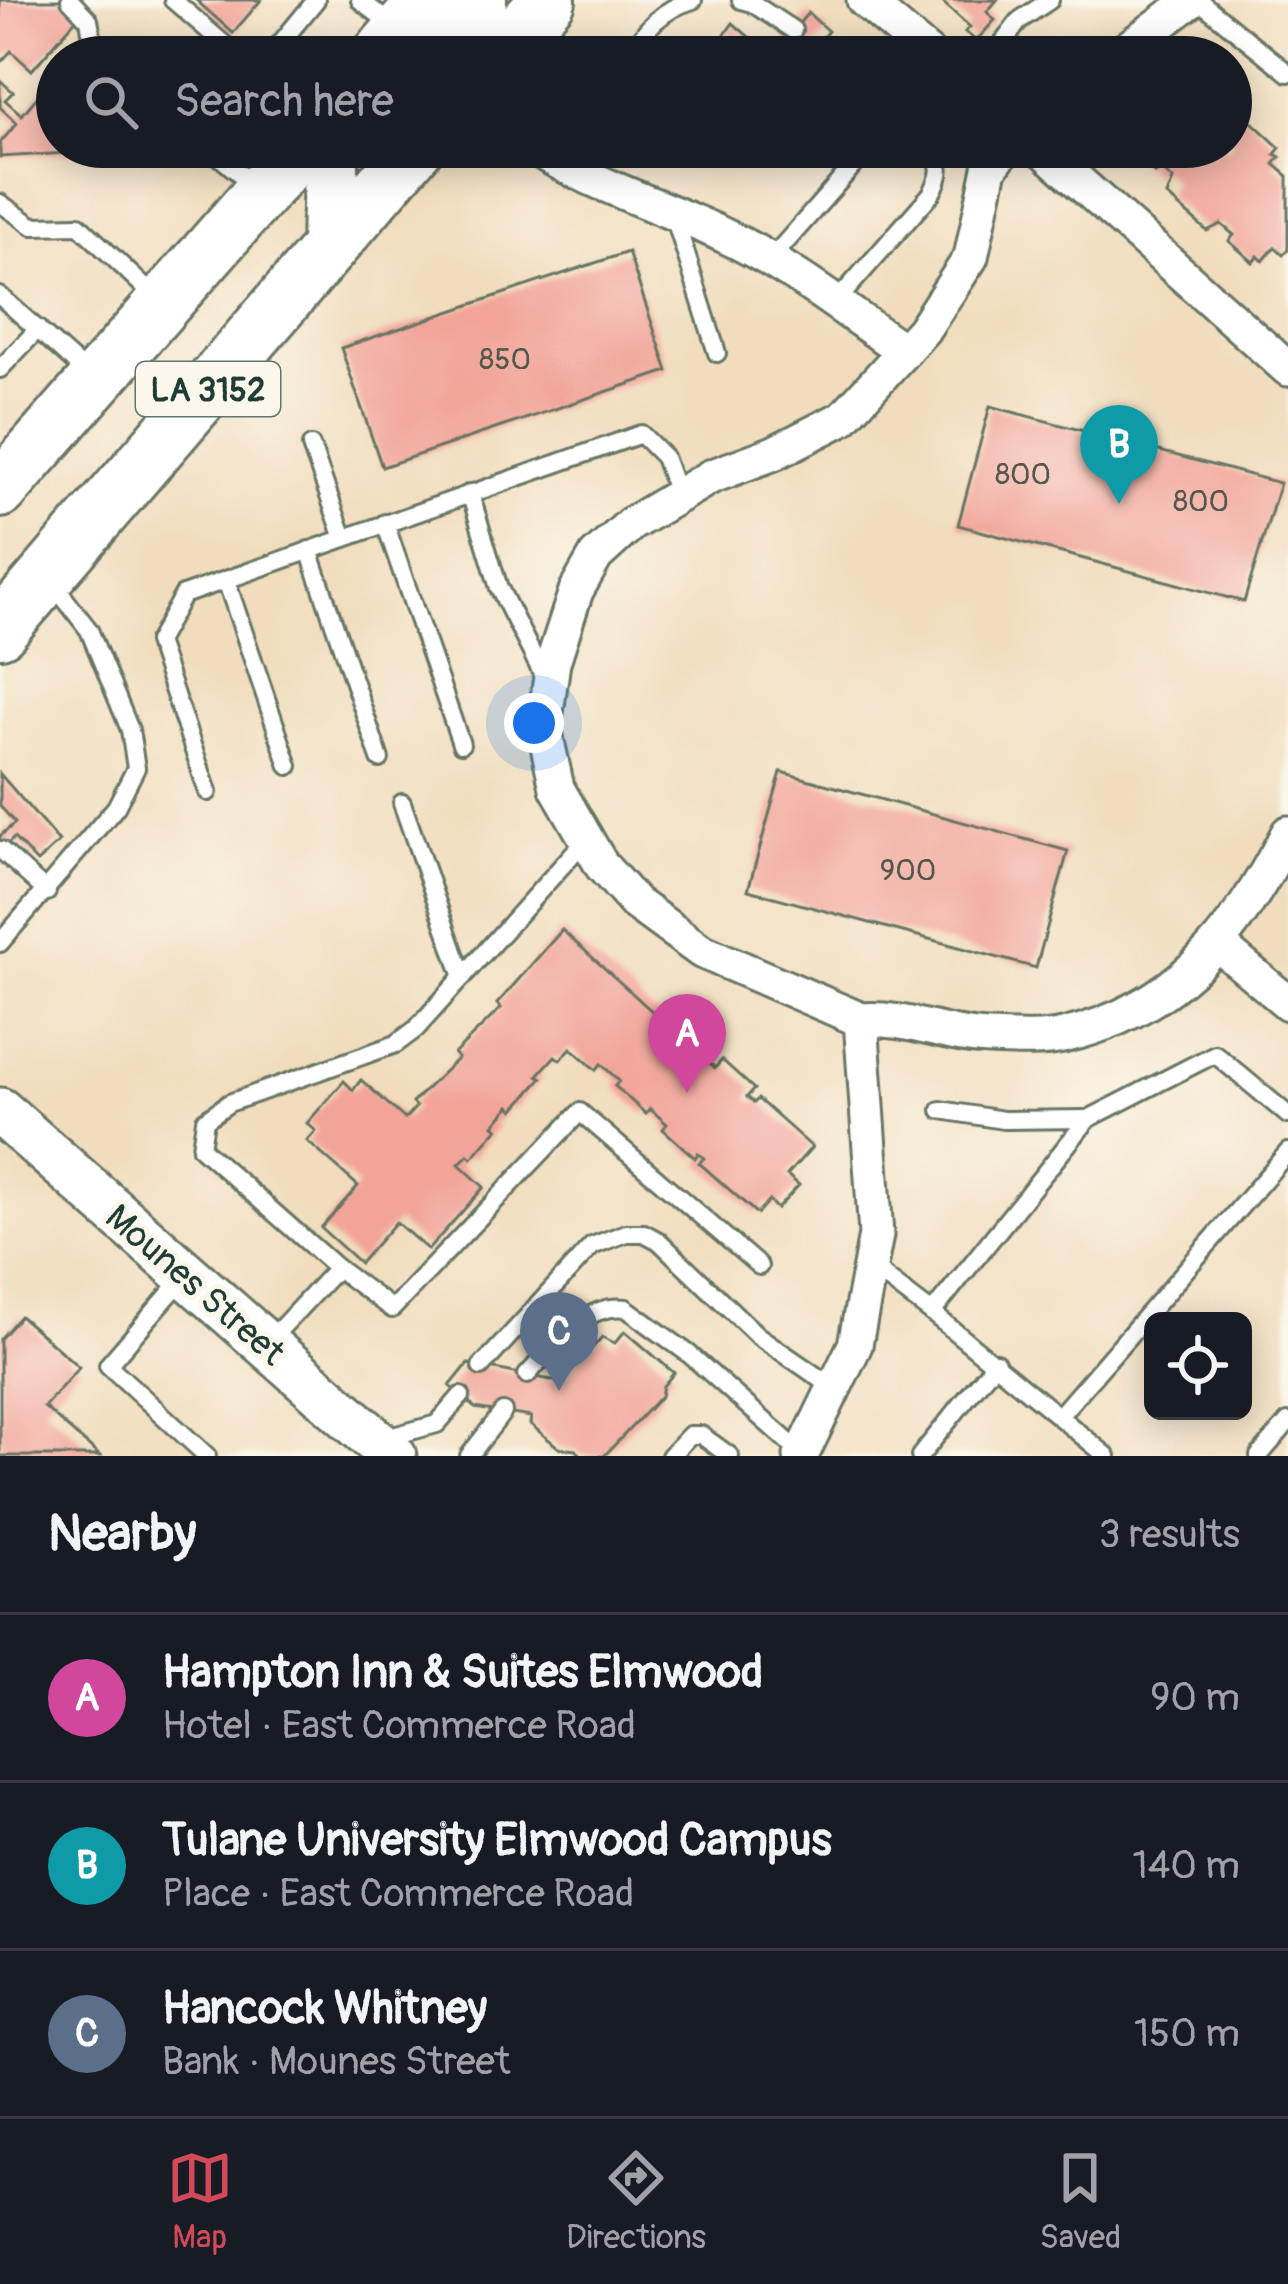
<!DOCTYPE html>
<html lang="en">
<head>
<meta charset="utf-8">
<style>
  :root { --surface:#171b24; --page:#242831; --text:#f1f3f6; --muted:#9ea1a6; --line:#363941; --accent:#d1495b }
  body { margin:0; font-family:Pangolin,sans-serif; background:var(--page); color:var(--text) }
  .controls { position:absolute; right:36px; bottom:36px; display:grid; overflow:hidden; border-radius:18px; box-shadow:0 6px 30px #0003 }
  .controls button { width:108px; height:108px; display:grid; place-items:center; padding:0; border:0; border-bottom:3px solid var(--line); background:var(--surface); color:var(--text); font:60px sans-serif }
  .you { position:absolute; left:534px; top:723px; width:42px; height:42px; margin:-30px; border:9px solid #fff; border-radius:50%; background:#1a73e8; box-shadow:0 0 0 18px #1a73e833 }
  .badge { display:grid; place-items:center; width:78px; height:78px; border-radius:50%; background:var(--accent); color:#fff; font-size:39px; font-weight:700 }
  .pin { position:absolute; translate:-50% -99px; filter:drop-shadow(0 3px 6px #0008) }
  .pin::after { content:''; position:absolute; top:63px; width:42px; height:36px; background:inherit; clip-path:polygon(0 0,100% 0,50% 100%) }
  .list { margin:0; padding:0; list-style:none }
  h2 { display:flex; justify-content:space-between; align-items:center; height:156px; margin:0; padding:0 48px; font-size:51px }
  h2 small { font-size:39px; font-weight:400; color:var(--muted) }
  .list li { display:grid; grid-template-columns:78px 1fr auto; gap:36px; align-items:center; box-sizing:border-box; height:168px; padding:0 48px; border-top:3px solid var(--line) }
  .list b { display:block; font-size:45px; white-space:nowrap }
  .list p { margin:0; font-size:39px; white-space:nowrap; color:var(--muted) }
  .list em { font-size:39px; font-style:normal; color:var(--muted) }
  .icon { flex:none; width:66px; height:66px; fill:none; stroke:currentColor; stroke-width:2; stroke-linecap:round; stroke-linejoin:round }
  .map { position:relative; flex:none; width:1288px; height:1456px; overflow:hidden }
  .search { position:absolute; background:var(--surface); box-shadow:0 6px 30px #0003; left:36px; right:36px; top:36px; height:132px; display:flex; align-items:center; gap:30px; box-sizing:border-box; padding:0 42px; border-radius:66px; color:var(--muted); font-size:45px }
  .sheet { height:660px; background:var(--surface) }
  nav { display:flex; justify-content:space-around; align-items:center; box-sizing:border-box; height:168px; border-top:3px solid var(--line); background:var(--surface); font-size:33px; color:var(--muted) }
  nav a { display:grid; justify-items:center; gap:6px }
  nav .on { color:var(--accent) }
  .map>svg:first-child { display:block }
  .building { fill:#f2a499 }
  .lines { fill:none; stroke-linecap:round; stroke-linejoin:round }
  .service-casing { stroke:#687564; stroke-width:22 }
  .minor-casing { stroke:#687564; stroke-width:39 }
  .secondary-casing { stroke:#687564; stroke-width:51 }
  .trunk-casing { stroke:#687564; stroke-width:60 }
  .service { stroke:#fff; stroke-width:16 }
  .minor { stroke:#fff; stroke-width:33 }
  .secondary { stroke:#fff; stroke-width:45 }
  .trunk { stroke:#fff; stroke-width:54 }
  .labels { text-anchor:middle; stroke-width:10; stroke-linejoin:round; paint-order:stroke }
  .number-label { font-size:30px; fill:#54574d }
  .shield { fill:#fbf7ec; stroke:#61756b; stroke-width:3 }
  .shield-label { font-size:33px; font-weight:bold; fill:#1f3d34 }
  .street-label { font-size:36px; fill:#1f3d34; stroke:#fbf7ec }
</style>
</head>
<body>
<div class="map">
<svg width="1288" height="1456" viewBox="0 0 1288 1456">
  <rect width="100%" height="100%" fill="#fbf7ec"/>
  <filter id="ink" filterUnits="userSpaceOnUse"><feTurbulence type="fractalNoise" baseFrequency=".00833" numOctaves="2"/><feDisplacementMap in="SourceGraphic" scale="24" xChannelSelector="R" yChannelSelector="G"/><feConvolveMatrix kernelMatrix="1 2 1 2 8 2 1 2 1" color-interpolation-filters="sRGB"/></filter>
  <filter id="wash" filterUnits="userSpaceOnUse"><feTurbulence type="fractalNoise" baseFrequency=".004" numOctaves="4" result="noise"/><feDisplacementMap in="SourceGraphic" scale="48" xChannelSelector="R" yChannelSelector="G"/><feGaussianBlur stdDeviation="2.7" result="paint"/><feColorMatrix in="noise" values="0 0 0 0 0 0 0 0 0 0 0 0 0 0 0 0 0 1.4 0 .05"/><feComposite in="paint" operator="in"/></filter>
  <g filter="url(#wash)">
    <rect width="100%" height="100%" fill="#f1ddbd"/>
    <g id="blocks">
      <!-- building -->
      <g class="building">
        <polygon points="0,0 61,0 79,16 32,70 11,51 0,63"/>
        <polygon points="196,0 261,0 233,33"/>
        <polygon points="940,0 997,0 987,12 995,20 976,41 965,32 970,27"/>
        <polygon points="808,13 828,31 805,57 709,57 733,23 771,56"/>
        <polygon points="0,80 13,92 5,100 22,115 48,84 57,91 57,147 102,147 102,151 0,157 0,143 17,123 0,107"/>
        <polygon points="1240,111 1280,148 1275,154 1280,157 1274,164 1288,176 1288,250 1283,255 1275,247 1263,261 1258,256 1253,262 1229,241 1234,235 1221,224 1207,231 1167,196 1173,180 1160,168 1155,174 1130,153 1135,147 1231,147 1231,114 1235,117"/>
        <polygon points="628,252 668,371 382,467 341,348"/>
        <polygon points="990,406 1280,483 1244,602 958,525"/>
        <polygon points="781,772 1068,851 1036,968 748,890"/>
        <polygon points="0,774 59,842 37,862 14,838 0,851 0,836 15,823 0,806"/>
        <polygon points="562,930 715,1068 722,1060 754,1089 747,1097 754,1103 758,1099 812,1147 787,1175 799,1185 777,1209 769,1201 757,1214 699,1163 704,1158 698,1153 695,1158 663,1129 667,1124 650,1109 646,1114 615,1086 619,1081 601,1064 596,1070 571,1048 560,1060 555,1056 538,1075 542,1078 514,1110 510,1106 494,1125 498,1128 472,1158 468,1155 459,1164 484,1187 428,1250 396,1222 360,1263 321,1228 358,1186 307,1141 316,1131 307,1123 344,1081 353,1090 361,1080 405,1119 416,1107 412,1103 458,1058 454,1054 501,1008 497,1004"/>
        <polygon points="20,1316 79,1367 44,1407 100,1456 0,1456 0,1339"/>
        <polygon points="625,1331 674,1373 663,1386 661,1396 604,1456 582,1456 576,1450 559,1448 530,1424 531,1417 475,1408 450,1386 468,1364 562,1382 602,1337 615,1343"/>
      </g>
    </g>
  </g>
  <g filter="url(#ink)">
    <use href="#blocks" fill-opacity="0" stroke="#687564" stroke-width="3"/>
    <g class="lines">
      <!-- service casing -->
      <g class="service-casing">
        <g id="service">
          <polyline points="70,0 89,20 95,53 100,57"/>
          <polyline points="173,0 239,57"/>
          <polyline points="360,0 393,26"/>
          <polyline points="741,0 752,3 793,30"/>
          <polyline points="1198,0 1288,73"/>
          <polyline points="813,48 823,57"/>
          <polyline points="269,57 316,0"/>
          <path d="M630 57C643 29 662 9 693 0"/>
          <polyline points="992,57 1020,20 1050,0"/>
          <polyline points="208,147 258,189"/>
          <polyline points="584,178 608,147"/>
          <polyline points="0,203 33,226 79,225 159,301"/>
          <polyline points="674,216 717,353"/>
          <polyline points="771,259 860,158"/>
          <polyline points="0,296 91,377"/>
          <path d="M835 303 931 194C942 175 944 163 928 147"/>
          <polyline points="0,369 38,329"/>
          <polyline points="311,446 344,538"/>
          <polyline points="470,493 499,588 546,681"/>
          <polyline points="385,523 461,744"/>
          <polyline points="309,550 380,759"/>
          <polyline points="226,580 289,766"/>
          <polyline points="208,792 157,642 183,595 641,434 664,457 678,496"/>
          <polyline points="402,803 463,977"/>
          <polyline points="1,850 47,892"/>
          <polyline points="0,943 116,807 136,768 130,730 89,630 51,581"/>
          <polyline points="941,1110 1003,1120 1088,1119"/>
          <polyline points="870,1266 932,1313 1088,1119 1215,1054 1288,1115"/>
          <polyline points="337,1268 392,1309 580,1112 759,1266"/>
          <polyline points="186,1275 108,1365 207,1456"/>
          <polyline points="932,1313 1107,1456"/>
          <polyline points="269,1341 337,1268 201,1148 205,1120 229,1103 396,1044 416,1029 586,839"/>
          <polyline points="481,1367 592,1246 626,1233 644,1233 659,1241 757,1335 834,1388"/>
          <path d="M527 1375C553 1348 584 1302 626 1308L689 1354 802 1454"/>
          <polyline points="1060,1415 1288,1152"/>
          <polyline points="382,1439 437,1424 461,1396"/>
          <polyline points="469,1456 503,1412"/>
          <polyline points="670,1456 690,1435 701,1435 730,1456"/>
          <polyline points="920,1456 996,1362"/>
          <polyline points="1259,1456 1288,1422"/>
        </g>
      </g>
      <!-- minor casing -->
      <g class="minor-casing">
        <g id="minor">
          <polyline points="864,0 932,57"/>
          <polyline points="1116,57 1192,0"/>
          <path d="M533 147C594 186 661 205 725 236 789 266 846 311 904 351"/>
          <path d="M1006 147 990 168 971 257 923 330 843 418 774 453 710 477 631 524 596 556 576 591 553 662 544 727 557 788 602 866 635 903 701 951 861 1020C905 1016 946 1037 989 1038 1012 1039 1041 1041 1063 1036 1177 1010 1237 933 1288 833"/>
          <polyline points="1040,147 1288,369"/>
          <polyline points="1219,945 1288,1003"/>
          <polyline points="801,1456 855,1345 876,1235 861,1020"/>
        </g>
      </g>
      <!-- secondary casing -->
      <g class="secondary-casing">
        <polyline id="secondary" points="0,1111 393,1456"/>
      </g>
      <!-- trunk casing -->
      <g class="trunk-casing">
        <g id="trunk">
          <polyline points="378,57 427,0"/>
          <polyline points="448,57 453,38 479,0"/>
          <polyline points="495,57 548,0"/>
          <polyline points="326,147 331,166 329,248"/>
          <polyline points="0,490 301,147"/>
          <polyline points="0,630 416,147"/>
        </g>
      </g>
      <!-- service -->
      <use href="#service" class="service"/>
      <!-- minor -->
      <use href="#minor" class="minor"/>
      <!-- secondary -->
      <use href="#secondary" class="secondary"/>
      <!-- trunk -->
      <use href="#trunk" class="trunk"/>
    </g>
  </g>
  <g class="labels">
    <!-- number labels -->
    <g class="number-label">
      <text x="505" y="369">850</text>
      <text x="1023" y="484">800</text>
      <text x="1201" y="511">800</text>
      <text x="908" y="880">900</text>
    </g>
    <!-- shield labels -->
    <rect class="shield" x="136" y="362" width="144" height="54" rx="9"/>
    <g class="shield-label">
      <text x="208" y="401">LA 3152</text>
    </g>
    <!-- street labels -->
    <g class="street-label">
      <text transform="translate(196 1284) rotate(41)" y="13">Mounes Street</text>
    </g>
  </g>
</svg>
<div class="controls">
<button><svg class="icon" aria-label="locate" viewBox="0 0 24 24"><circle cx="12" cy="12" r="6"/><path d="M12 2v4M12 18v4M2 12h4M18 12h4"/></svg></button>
</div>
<div class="you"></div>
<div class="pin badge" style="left:687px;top:1093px;background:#d1479c">A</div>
<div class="pin badge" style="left:1119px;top:504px;background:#0f9aa8">B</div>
<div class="pin badge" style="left:559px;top:1391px;background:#5c6f8a">C</div>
<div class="search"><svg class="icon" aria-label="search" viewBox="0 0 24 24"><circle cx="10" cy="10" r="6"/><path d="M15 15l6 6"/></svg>Search here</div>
</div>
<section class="sheet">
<h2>Nearby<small>3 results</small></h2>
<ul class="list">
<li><span class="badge" style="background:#d1479c">A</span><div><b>Hampton Inn &amp; Suites Elmwood</b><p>Hotel · East Commerce Road</p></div><em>90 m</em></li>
<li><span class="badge" style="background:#0f9aa8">B</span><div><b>Tulane University Elmwood Campus</b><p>Place · East Commerce Road</p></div><em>140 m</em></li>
<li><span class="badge" style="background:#5c6f8a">C</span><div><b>Hancock Whitney</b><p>Bank · Mounes Street</p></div><em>150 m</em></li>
</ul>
</section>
<nav>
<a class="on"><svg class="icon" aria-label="map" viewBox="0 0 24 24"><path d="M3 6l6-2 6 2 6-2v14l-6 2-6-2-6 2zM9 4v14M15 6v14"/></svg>Map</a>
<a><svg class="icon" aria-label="directions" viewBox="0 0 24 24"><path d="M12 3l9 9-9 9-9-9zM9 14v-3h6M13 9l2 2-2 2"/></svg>Directions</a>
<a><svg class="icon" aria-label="saved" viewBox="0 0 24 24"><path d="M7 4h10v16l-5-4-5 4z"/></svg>Saved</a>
</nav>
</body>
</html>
